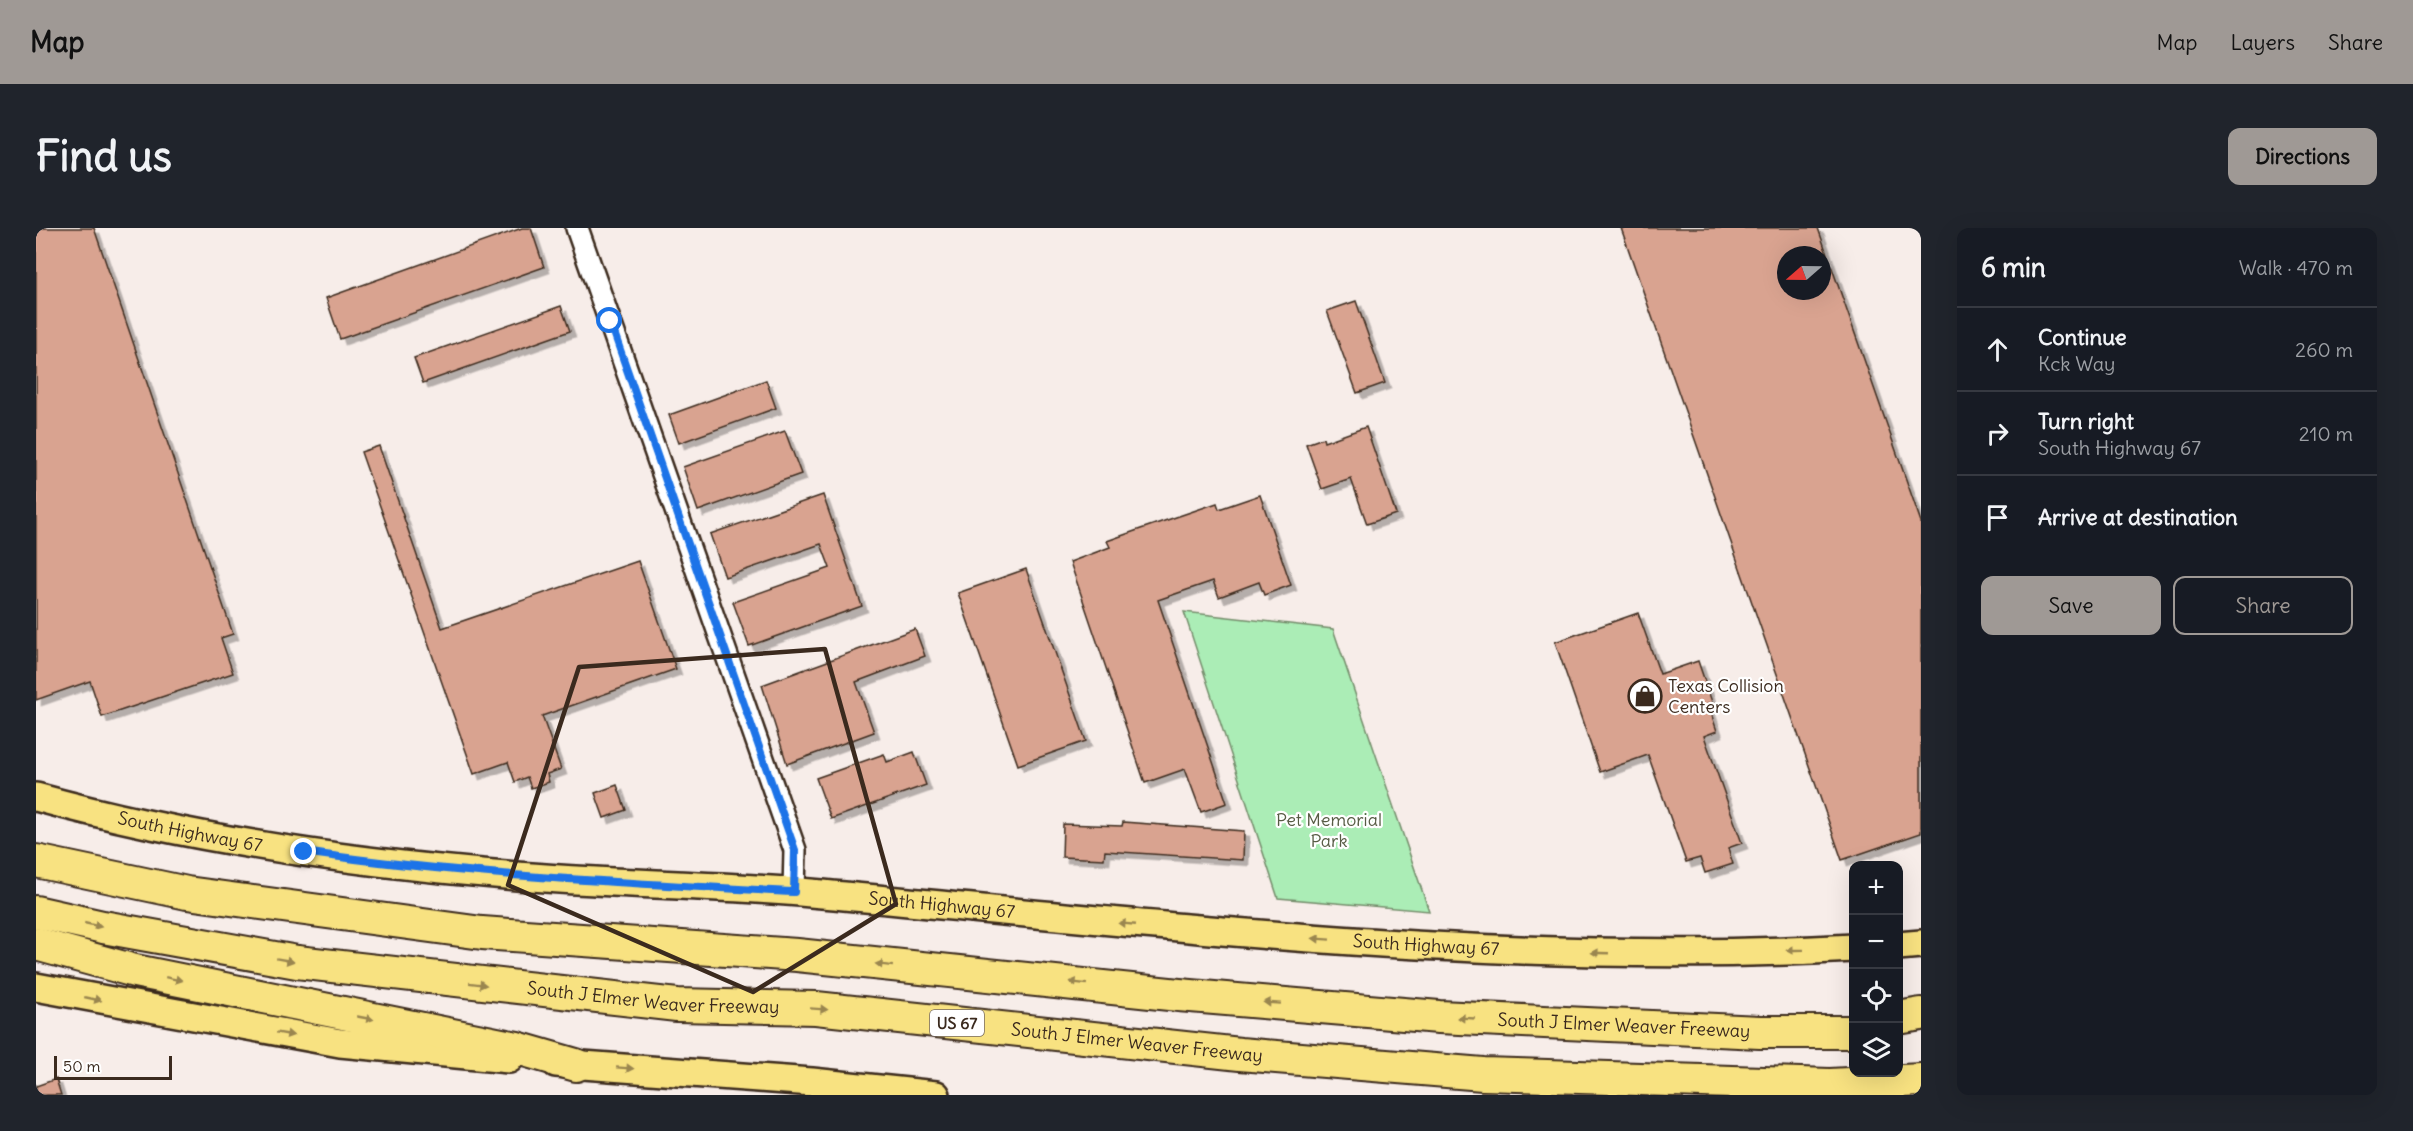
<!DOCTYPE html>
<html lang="en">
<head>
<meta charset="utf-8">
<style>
  :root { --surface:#171b24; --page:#20242c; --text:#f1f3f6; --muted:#9ea1a6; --line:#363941; --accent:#9f9995 }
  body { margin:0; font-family:Delius,sans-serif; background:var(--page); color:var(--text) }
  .controls { position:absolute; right:18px; bottom:18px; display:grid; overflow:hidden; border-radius:12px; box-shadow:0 6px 24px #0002 }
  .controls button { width:54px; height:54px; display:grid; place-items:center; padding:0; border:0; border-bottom:2px solid var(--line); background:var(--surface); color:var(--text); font:30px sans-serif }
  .compass { position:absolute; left:1741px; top:18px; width:54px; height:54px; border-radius:50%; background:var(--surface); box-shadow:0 6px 24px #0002; rotate:250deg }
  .scale { position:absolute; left:18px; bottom:15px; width:118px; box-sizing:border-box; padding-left:6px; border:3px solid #3b2a1e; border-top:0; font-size:16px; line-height:21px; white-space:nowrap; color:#3b2a1e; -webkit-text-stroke:4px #fff; paint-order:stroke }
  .stop { position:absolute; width:18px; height:18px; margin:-14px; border:4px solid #1a73e8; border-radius:50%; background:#fff }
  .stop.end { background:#1a73e8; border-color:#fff; box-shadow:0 2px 6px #0008 }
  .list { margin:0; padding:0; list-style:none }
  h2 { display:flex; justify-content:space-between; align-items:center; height:78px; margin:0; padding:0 24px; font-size:26px }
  h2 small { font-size:20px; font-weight:400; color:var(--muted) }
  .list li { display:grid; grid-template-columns:39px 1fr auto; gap:18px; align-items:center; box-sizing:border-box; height:84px; padding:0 24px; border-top:2px solid var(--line) }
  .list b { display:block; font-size:22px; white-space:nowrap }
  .list p { margin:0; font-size:20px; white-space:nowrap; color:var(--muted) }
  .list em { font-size:20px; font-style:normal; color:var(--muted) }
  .actions { display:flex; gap:12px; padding:18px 24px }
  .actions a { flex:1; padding:14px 0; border:2px solid var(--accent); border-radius:12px; text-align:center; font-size:21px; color:var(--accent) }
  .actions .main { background:var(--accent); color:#111 }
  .icon { flex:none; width:33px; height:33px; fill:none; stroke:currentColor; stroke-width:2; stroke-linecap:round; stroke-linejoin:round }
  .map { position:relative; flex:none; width:1885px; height:867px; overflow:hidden; border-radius:12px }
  header { display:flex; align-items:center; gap:36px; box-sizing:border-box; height:84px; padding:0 30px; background:var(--accent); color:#111 }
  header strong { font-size:28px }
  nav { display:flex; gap:33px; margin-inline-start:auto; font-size:21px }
  .intro { display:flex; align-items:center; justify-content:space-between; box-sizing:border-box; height:144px; padding:0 36px }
  h1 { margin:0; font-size:42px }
  .button { padding:15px 27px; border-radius:12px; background:var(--accent); color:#111; font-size:21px; font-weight:700 }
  main { display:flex; gap:36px; padding:0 36px }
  aside { flex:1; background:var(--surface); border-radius:12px; box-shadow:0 6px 24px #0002 }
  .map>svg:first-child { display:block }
  .green { fill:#abedb6; stroke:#738c6a; stroke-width:1.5 }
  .building { fill:#d9a390; stroke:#3b2a1e; stroke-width:1.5; fill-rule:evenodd; filter:url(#shadow) }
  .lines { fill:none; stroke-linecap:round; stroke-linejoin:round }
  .minor-casing { stroke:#3b2a1e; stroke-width:26 }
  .major-casing { stroke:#3b2a1e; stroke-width:32 }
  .highway-casing { stroke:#3b2a1e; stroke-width:36 }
  .minor { stroke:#fff; stroke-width:21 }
  .major { stroke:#f8e281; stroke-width:27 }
  .highway { stroke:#f8e281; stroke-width:32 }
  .oneway { fill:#9a8650 }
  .route { stroke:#1a73e8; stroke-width:8 }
  .marked { fill:none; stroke:#3b2a1e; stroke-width:4.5; stroke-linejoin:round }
  .labels { text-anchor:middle; stroke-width:4.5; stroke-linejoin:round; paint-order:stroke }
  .shield { fill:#fff; stroke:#766a62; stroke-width:1.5 }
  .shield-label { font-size:16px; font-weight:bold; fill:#3b2a1e }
  .poi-label { font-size:18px; fill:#3b2a1e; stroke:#fff; text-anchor:start }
  .park-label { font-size:18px; fill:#575b44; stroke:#fff }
  .street-label { font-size:18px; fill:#3b2a1e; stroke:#fff }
</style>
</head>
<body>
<header>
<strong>Map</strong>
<nav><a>Map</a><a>Layers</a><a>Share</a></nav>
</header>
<div class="intro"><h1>Find us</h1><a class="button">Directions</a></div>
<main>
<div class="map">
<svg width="1885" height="867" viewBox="0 0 1885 867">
  <defs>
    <filter id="shadow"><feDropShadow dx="5.5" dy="5.5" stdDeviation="0" flood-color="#0004"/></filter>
  </defs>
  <rect width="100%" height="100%" fill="#f7ede9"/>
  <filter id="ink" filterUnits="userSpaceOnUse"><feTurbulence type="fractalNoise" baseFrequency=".0167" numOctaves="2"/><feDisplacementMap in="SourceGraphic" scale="12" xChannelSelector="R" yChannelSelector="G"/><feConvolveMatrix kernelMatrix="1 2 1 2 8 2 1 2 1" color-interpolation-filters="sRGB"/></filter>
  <g filter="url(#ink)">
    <!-- green -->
    <polygon class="green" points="1148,384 1297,401 1393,683 1242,670"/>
    <!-- building -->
    <g class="building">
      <polygon points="0,0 58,0 197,406 185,410 197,445 66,489 54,453 0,472"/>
      <polygon points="486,0 495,0 508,39 304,111 290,70"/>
      <path d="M1585 0H1782L1885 294V605L1806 632ZM1750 27H1786V63H1750Z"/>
      <polygon points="1320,73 1349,155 1321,165 1291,83"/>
      <polygon points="525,78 534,103 387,155 378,130"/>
      <polygon points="730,152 740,180 643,215 633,187"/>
      <polygon points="1330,199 1360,286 1331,296 1315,251 1286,261 1270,216 1287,210 1288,214"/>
      <polygon points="749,203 765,246 662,283 647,239"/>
      <polygon points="343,218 406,400 602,333 640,441 506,488 525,541 511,546 513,554 495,560 491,549 479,554 472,534 438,546 325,224"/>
      <polygon points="787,267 826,378 713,418 697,374 794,340 785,316 689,349 674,306"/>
      <polygon points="1224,267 1255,357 1228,367 1223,354 1183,369 1177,353 1122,372 1191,575 1165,584 1149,541 1109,555 1034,334 1074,319 1071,313 1099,303 1181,275 1183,281"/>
      <polygon points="990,341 1050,513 982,537 922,365"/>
      <polygon points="1602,385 1624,446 1662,433 1676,474 1672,476 1681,503 1668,508 1706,615 1692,620 1697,636 1669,645 1664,630 1650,634 1612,527 1564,544 1519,414"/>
      <polygon points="879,401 889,428 820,454 838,504 751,536 726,457"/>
      <polygon points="878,524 890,557 795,591 780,550 848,526 851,534"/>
      <polygon points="581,557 590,582 568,590 559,565"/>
      <polygon points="1087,594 1208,603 1207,632 1069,623 1068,631 1026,629 1027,596 1086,598"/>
      <polygon points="20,851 25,867 0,867 0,858"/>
    </g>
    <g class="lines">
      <!-- minor casing -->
      <g class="minor-casing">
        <polyline id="minor" points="541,0 759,622 758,664"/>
      </g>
      <!-- major casing -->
      <g class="major-casing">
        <g id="major">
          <path id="s1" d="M0 569C153 611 312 634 470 647 568 656 666 656 764 664 1114 695 1465 740 1818 720"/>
          <polyline points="1862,718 1885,716"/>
          <polyline points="0,759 304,815 473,831"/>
          <polyline points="520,835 776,854 900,867"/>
        </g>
      </g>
      <!-- highway casing -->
      <g class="highway-casing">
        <g id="highway">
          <path id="s2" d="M0 633 151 665 446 705 761 727 1143 767 1403 789 1724 804H1818"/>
          <path id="s3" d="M0 684 67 699 261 734 641 777 780 780 1204 826 1447 846 1794 857 1885 852"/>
          <polyline points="0,716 99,743 481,820 540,837"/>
          <polyline points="1862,790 1885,786"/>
        </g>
      </g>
      <!-- minor -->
      <use href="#minor" class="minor"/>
      <!-- major -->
      <use href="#major" class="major"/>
      <!-- highway -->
      <use href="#highway" class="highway"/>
    </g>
    <!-- one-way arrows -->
    <defs><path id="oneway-solid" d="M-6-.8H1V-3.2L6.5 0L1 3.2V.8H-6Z" transform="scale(1.5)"/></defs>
    <g class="oneway">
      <use href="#oneway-solid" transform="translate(1091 696) rotate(-175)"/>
      <use href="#oneway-solid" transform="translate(57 697) rotate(13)"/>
      <use href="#oneway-solid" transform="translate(1285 711) rotate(-176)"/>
      <use href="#oneway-solid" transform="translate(1759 722) rotate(179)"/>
      <use href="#oneway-solid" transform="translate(1564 725) rotate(-178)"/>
      <use href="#oneway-solid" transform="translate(249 732) rotate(10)"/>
      <use href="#oneway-solid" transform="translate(848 737) rotate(-173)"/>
      <use href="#oneway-solid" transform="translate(138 751) rotate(12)"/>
      <use href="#oneway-solid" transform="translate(1042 755) rotate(-173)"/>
      <use href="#oneway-solid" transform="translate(442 756) rotate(7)"/>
      <use href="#oneway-solid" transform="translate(57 771) rotate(12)"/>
      <use href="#oneway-solid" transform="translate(1236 775) rotate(-176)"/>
      <use href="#oneway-solid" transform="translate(783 781) rotate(4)"/>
      <use href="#oneway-solid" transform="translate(329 790) rotate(11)"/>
      <use href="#oneway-solid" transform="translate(1430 790) rotate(-177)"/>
      <use href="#oneway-solid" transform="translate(249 806) rotate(10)"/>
      <use href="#oneway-solid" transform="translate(589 840) rotate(4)"/>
    </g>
  </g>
  <g class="lines" filter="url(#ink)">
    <!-- route -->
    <path class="route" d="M268 624C431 648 594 655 758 664L759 622 574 93"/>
  </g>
  <!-- marked area -->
  <path class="marked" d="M789 421 860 676 717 764 472 657 543 439Z"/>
  <!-- icons -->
  <defs>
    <g id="shop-ring" transform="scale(1.725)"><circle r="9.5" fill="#fff" stroke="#3b2a1e" stroke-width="1.5"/><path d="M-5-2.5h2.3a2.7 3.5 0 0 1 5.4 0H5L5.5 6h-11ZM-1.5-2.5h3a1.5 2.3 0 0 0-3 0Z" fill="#3b2a1e"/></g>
  </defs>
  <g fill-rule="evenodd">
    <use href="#shop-ring" x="1609" y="468"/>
  </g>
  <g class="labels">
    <!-- shield labels -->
    <rect class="shield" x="894" y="782" width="54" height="26" rx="4.5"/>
    <g class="shield-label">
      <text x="921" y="801">US 67</text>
    </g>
    <!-- poi labels -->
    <g class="poi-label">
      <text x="1632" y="464">Texas Collision<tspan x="1632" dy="21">Centers</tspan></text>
    </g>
    <!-- park labels -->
    <g class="park-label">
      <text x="1293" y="598">Pet Memorial<tspan x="1293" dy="21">Park</tspan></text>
    </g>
    <!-- street labels -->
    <g class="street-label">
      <text dy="6" stroke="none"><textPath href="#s1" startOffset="158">South Highway 67</textPath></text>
      <text dy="6" stroke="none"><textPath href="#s1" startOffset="914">South Highway 67</textPath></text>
      <text dy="6" stroke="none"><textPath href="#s1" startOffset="1400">South Highway 67</textPath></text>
      <text dy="6" stroke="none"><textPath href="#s3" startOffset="624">South J Elmer Weaver Freeway</textPath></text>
      <text dy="6" stroke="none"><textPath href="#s2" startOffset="1598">South J Elmer Weaver Freeway</textPath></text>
      <text dy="6" stroke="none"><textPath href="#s3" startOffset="1110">South J Elmer Weaver Freeway</textPath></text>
    </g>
  </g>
</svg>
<div class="controls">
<button>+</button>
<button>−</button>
<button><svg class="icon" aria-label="locate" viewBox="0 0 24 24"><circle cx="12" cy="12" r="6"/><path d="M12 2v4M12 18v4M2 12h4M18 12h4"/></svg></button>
<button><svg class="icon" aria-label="layers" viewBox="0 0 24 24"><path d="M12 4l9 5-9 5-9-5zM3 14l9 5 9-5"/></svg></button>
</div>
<svg class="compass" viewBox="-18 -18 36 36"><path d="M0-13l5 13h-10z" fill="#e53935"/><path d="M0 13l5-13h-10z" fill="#9ea1a6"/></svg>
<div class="scale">50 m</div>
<div class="stop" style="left:574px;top:93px"></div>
<div class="stop end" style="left:268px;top:624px"></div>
</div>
<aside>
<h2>6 min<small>Walk · 470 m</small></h2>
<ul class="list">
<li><svg class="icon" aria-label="ahead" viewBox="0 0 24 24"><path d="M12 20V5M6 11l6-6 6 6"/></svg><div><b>Continue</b><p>Kck Way</p></div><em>260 m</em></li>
<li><svg class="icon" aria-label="right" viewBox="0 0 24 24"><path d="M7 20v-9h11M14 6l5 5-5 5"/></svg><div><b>Turn right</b><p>South Highway 67</p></div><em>210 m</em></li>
<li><svg class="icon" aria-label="arrive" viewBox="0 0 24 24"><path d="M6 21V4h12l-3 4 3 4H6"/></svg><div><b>Arrive at destination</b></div></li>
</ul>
<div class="actions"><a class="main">Save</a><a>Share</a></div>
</aside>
</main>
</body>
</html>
